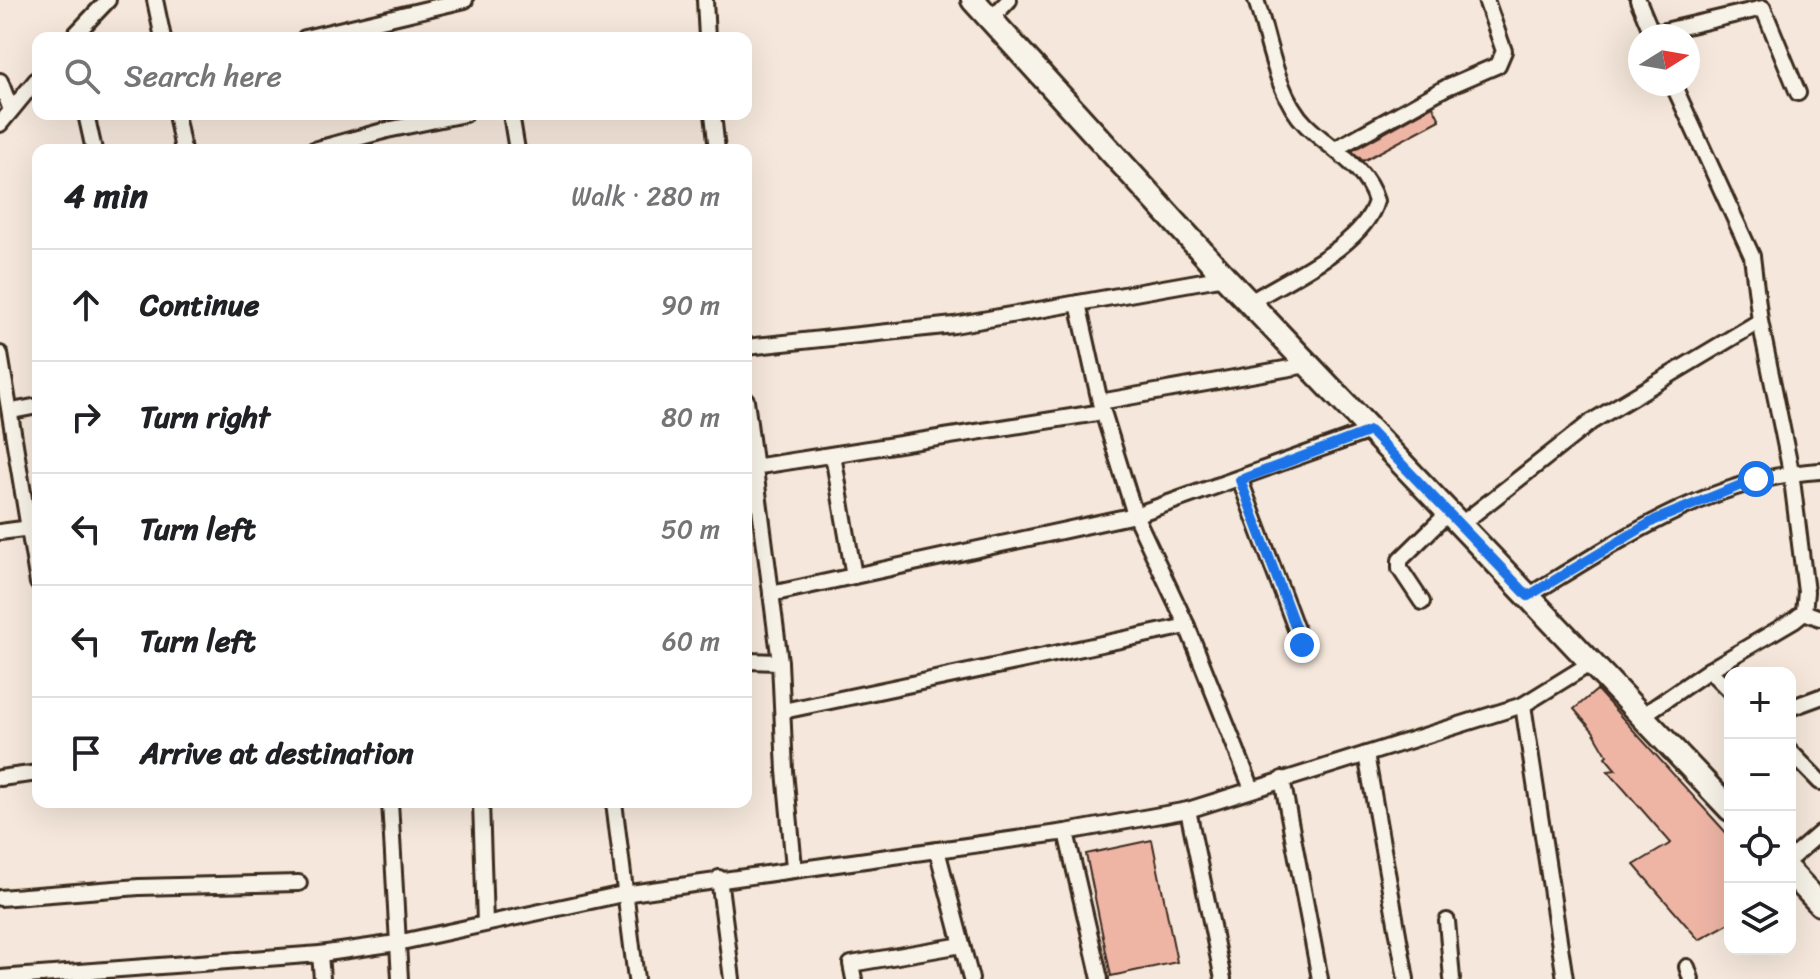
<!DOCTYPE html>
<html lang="en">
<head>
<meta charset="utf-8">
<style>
  :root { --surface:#fff; --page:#f2f2f2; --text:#202124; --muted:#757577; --line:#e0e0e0 }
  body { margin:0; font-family:Sriracha,sans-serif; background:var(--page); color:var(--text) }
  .controls { position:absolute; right:24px; bottom:24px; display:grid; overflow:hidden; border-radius:16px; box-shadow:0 8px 32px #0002 }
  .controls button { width:72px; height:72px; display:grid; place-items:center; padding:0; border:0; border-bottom:2px solid var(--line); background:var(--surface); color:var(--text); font:40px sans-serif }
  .compass { position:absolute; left:1628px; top:24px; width:72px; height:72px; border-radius:50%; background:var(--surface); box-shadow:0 8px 32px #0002; rotate:79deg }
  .stop { position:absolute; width:24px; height:24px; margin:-18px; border:6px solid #1a73e8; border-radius:50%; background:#fff }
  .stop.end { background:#1a73e8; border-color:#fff; box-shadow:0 2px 8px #0008 }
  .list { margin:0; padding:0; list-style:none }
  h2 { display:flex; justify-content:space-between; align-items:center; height:104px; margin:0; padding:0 32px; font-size:34px }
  h2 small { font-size:26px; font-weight:400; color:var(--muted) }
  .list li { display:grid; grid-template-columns:52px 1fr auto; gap:24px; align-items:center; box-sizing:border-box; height:112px; padding:0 32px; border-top:2px solid var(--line) }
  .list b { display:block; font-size:30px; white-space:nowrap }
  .list em { font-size:26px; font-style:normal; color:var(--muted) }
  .icon { flex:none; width:44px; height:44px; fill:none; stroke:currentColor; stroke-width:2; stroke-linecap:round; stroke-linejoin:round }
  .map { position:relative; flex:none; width:1820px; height:979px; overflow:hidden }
  .search { position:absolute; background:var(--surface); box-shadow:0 8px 32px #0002; left:32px; top:32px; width:720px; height:88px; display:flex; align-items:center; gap:20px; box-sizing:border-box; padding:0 28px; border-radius:16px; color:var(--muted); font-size:30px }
  .panel { position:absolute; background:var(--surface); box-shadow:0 8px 32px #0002; left:32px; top:144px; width:720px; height:664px; border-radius:16px }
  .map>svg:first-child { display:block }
  .building { fill:#eeb5a5; stroke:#3b2a1e; stroke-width:2 }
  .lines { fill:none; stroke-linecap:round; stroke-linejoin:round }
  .street-casing { stroke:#3b2a1e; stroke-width:20 }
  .secondary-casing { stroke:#3b2a1e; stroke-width:28 }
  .street { stroke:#f7f3e8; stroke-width:14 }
  .secondary { stroke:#f7f3e8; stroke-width:22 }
  .route { stroke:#1a73e8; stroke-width:10 }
</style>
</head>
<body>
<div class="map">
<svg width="1820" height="979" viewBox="0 0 1820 979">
  <rect width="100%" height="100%" fill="#f5e7db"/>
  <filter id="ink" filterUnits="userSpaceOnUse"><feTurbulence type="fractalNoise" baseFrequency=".0125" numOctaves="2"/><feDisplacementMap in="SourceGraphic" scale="16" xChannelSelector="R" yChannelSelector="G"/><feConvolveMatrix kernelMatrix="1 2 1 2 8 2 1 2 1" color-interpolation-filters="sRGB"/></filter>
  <g filter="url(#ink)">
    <!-- building -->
    <g class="building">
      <polygon points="1433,106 1440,120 1363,161 1352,151"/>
      <polygon points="1597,690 1730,837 1730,923 1699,940 1634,865 1671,843 1608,771 1616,770 1605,757 1607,755 1593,731 1574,709"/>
      <polygon points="1152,840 1177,962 1111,976 1086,854"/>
    </g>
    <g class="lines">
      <!-- street casing -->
      <g class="street-casing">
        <g id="street">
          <polyline points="155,0 163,38"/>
          <polyline points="705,0 707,38"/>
          <polyline points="1638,0 1653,36"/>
          <polyline points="991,19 1009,0"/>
          <polyline points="1652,34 1763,8 1798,93"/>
          <polyline points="72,38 108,0"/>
          <polyline points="305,38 465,0"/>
          <polyline points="0,81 11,110"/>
          <polyline points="86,114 94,150"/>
          <polyline points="176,114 183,150"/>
          <polyline points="511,114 517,150"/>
          <polyline points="713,114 717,150"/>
          <polyline points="0,124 38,78"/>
          <polyline points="1337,148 1447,87 1498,65 1504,51 1486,0"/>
          <polyline points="314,150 387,130 465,114"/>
          <polyline points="1078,303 1100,402 1135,515 1187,626 1252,789"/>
          <path d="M1249 303C1286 279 1364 246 1376 201 1365 165 1330 149 1306 125 1276 95 1269 39 1256 0"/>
          <polyline points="746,347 954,325 1225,277"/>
          <polyline points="0,354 38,583"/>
          <polyline points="746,400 780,662 785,771 794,867"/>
          <polyline points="1100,402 1307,365"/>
          <polyline points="12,411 38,406"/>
          <polyline points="833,455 854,576"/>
          <polyline points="748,468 1103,412"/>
          <polyline points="1240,480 1302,645"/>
          <polyline points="1460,525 1591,422 1760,321"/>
          <polyline points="0,532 38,527"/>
          <polyline points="771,594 1135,515 1370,431"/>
          <path d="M1528 596C1619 541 1711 477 1820 471"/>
          <polyline points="1422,602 1400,569 1400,560 1448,513"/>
          <polyline points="1804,612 1820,618"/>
          <polyline points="746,661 780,662"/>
          <polyline points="1709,670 1730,691"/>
          <polyline points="1523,705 1565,979"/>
          <polyline points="1790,708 1820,697"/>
          <polyline points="783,711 1187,626"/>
          <polyline points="1642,716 1709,670 1794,620 1804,612 1806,592 1791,472 1760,321 1752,256 1673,84"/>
          <polyline points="1790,751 1820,782"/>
          <polyline points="1366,754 1406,979"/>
          <polyline points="0,778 38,773"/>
          <polyline points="1282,779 1320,979"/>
          <polyline points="390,802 400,979"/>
          <polyline points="481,802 485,923"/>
          <polyline points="614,802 636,979"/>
          <polyline points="1188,810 1223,979"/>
          <polyline points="1066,832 1100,979"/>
          <polyline points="937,850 971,979"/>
          <polyline points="1790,859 1820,833"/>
          <polyline points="719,878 732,979"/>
          <polyline points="0,898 139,887 299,883"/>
          <polyline points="1447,921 1452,979"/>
          <polyline points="320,954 322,979"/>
          <polyline points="1687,967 1691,979"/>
          <polyline points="0,978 320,954 397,943 623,894 1066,832 1188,810 1523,705 1591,663"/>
          <polyline points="854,979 851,964 962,945"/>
        </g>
      </g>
      <!-- secondary casing -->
      <g class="secondary-casing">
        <g id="secondary">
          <polyline points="973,0 1225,277 1730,809"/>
          <polyline points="1790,872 1820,904"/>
        </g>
      </g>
      <!-- street -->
      <use href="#street" class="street"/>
      <!-- secondary -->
      <use href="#secondary" class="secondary"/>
    </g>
  </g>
  <g class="lines" filter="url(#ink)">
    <!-- route -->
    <polyline class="route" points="1302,645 1240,480 1370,431 1528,596 1655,520 1756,479"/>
  </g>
</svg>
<div class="controls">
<button>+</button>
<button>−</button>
<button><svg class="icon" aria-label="locate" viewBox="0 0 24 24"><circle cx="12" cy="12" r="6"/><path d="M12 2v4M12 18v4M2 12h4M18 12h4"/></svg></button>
<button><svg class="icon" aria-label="layers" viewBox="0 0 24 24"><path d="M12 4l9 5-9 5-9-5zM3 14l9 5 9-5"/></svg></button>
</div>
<svg class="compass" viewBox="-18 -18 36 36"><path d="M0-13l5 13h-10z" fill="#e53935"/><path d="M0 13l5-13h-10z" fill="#757577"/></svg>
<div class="stop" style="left:1756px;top:479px"></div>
<div class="stop end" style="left:1302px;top:645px"></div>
<div class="search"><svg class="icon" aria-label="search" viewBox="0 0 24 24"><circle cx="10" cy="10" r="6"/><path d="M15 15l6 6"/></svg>Search here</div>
<section class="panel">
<h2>4 min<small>Walk · 280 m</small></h2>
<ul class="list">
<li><svg class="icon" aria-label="ahead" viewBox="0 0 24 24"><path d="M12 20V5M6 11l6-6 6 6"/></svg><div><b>Continue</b></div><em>90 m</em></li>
<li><svg class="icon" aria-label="right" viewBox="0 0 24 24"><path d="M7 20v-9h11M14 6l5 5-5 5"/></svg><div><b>Turn right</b></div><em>80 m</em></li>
<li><svg class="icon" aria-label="left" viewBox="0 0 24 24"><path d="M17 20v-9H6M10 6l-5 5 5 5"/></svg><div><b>Turn left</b></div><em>50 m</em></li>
<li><svg class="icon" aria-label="left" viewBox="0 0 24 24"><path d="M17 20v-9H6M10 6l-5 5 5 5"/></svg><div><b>Turn left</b></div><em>60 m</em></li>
<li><svg class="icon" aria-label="arrive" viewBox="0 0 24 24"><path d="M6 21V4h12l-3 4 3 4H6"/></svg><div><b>Arrive at destination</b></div></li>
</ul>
</section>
</div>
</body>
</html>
